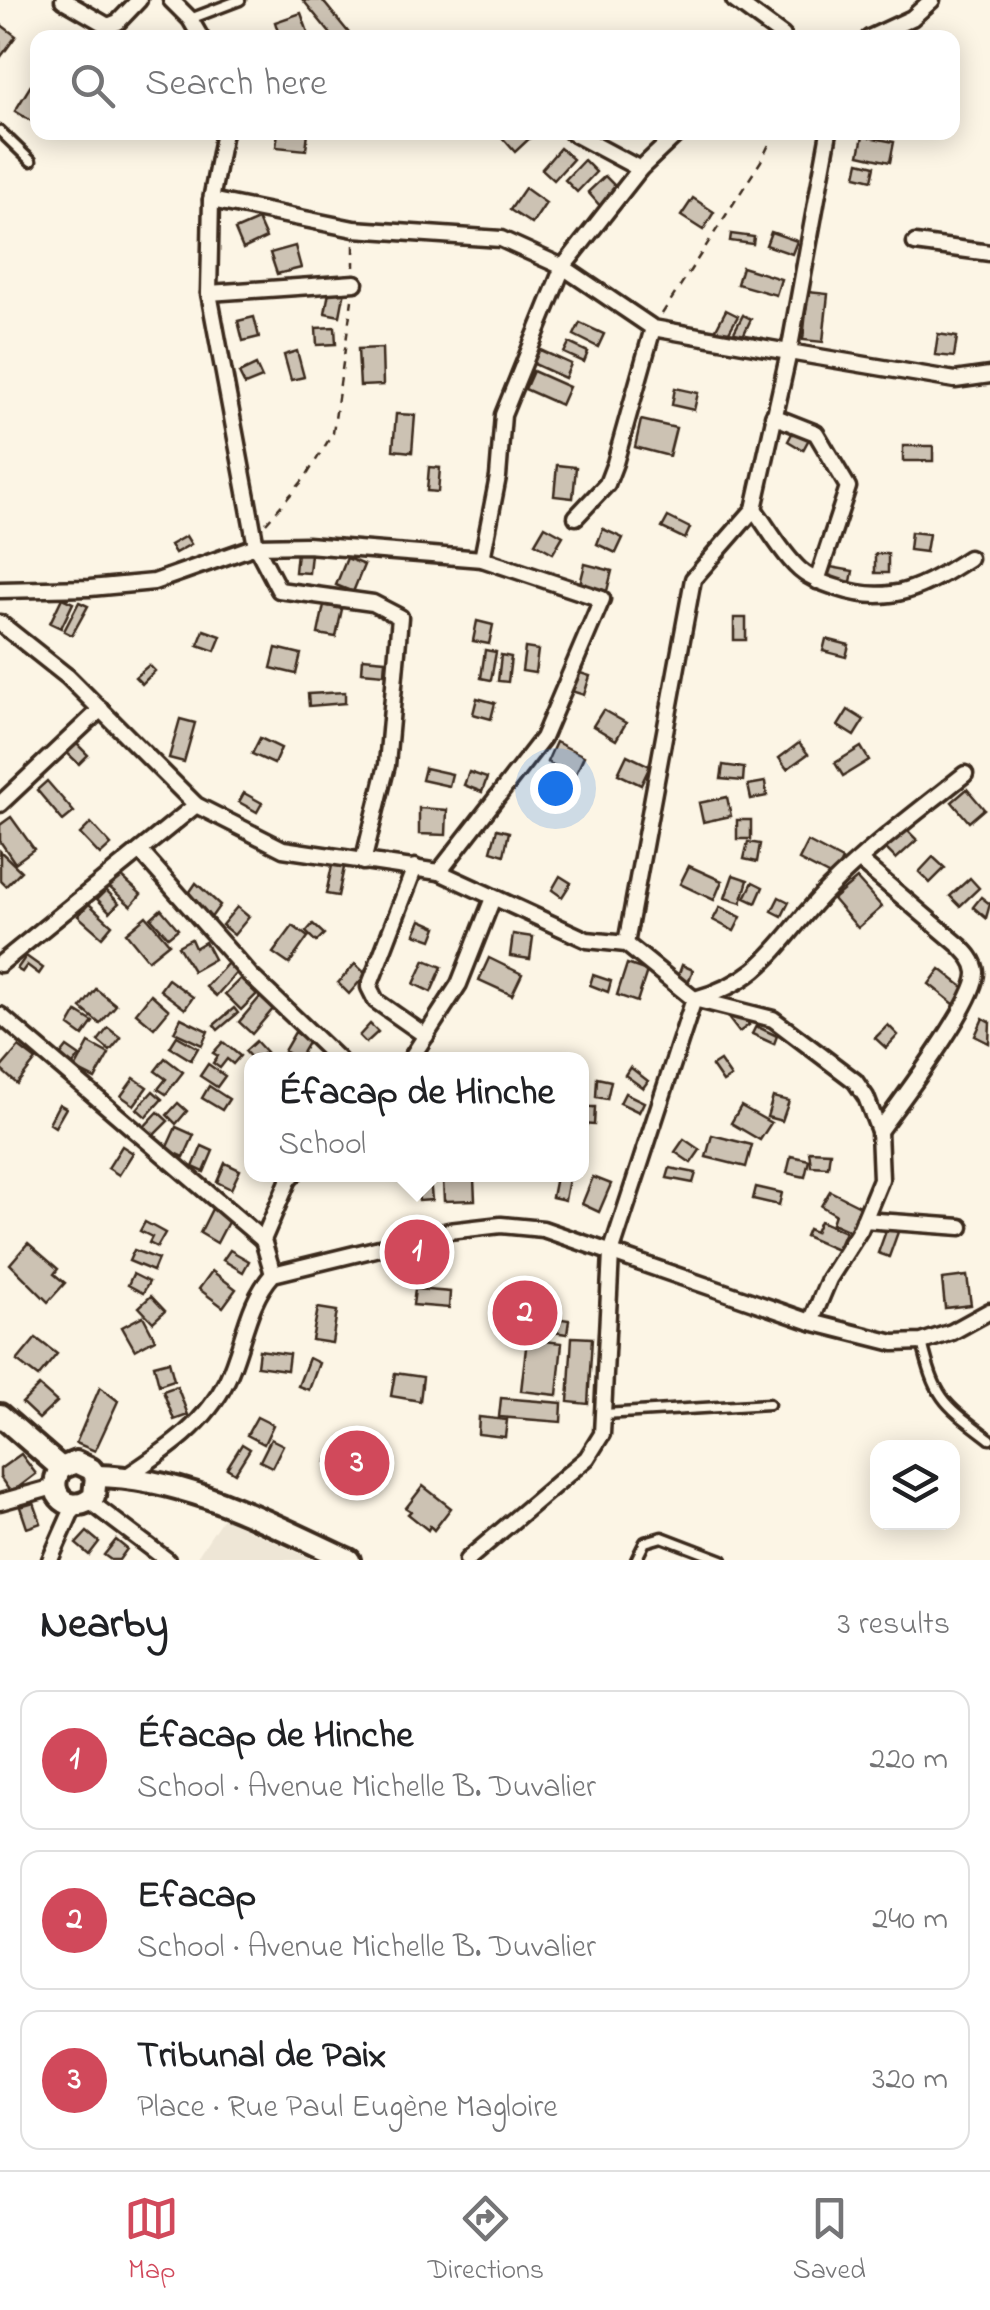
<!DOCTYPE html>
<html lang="en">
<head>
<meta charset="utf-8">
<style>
  :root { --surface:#fff; --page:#f6f6f6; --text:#202124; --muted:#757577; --line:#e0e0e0; --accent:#d1495b }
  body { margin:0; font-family:"Indie Flower",sans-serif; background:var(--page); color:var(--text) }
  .controls { position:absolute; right:30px; bottom:30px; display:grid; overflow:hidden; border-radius:20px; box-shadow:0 5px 25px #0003 }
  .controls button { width:90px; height:90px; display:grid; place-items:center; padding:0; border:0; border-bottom:2px solid var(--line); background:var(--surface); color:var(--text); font:50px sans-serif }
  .you { position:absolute; left:555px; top:788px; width:35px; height:35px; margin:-25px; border:8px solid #fff; border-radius:50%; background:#1a73e8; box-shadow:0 0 0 15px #1a73e833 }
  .badge { display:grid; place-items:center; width:65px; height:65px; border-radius:50%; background:var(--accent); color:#fff; font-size:32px; font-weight:700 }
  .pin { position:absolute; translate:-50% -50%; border:5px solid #fff; box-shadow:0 2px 10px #0006 }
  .popup { position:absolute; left:244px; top:1052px; width:345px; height:130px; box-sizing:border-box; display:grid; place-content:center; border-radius:20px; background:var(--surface); filter:drop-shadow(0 2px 8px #0005); font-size:32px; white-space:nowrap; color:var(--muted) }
  .popup b { font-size:38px; color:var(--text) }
  .popup::after { content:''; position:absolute; left:50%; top:100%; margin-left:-20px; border:20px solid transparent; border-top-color:var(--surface) }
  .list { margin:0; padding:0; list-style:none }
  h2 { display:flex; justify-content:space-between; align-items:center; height:130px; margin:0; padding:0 40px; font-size:42px }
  h2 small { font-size:32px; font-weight:400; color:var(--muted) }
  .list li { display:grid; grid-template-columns:65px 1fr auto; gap:30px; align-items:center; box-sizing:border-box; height:140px; margin:0 20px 20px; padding:0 20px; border:2px solid var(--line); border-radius:20px }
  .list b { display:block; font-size:38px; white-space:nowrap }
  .list p { margin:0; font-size:32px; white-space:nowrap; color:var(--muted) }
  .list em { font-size:32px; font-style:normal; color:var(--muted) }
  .icon { flex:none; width:55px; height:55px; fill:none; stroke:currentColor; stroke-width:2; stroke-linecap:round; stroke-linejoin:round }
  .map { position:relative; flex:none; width:990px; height:1560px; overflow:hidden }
  .search { position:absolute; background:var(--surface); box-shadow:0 5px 25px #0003; left:30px; right:30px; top:30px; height:110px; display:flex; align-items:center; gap:25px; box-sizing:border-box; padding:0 35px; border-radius:20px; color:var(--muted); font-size:38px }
  .sheet { height:610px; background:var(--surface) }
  nav { display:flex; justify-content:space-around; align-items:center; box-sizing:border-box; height:140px; border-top:2px solid var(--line); background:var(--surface); font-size:28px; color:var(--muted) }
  nav a { display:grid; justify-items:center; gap:5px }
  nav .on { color:var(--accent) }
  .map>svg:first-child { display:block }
  .built { fill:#eee6d6 }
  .building { fill:#ccc2b3; stroke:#3b2a1e; stroke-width:2.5 }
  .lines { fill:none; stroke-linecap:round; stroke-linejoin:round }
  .lane-casing { stroke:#3b2a1e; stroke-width:15 }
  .street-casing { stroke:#3b2a1e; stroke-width:21 }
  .secondary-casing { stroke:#3b2a1e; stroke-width:28 }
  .path { stroke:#3b2a1e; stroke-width:2.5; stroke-dasharray:8 8; stroke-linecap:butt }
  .lane { stroke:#fcf5e5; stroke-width:8 }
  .street { stroke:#fcf5e5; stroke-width:14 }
  .secondary { stroke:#fcf5e5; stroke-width:20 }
</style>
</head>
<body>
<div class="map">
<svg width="990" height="1560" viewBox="0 0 990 1560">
  <rect width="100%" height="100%" fill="#fcf5e5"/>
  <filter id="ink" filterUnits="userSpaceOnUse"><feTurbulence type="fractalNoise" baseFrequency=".01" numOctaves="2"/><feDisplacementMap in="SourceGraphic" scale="20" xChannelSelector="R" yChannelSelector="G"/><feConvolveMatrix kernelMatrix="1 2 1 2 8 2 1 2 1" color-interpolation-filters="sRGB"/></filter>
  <g filter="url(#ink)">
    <!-- built -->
    <polygon class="built" points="223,1518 314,1560 195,1560"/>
    <!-- building -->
    <g class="building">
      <polygon points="303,0 322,0 353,38 334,38"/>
      <polygon points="301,13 310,38 280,38 275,22"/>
      <polygon points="0,24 16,36 0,58"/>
      <polygon points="36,77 38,78 38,125 15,111"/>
      <polygon points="278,132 308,132 306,150 276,147"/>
      <polygon points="503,132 529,132 532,136 515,152 500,135"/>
      <polygon points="863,136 894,142 890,162 859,155"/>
      <polygon points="560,148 573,159 554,180 542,169"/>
      <polygon points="584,160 596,172 577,192 565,180"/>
      <polygon points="859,162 875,166 872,180 856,176"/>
      <polygon points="605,176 619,190 601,207 588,192"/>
      <polygon points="525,188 546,203 532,224 510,210"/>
      <polygon points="693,198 714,212 703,230 681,216"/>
      <polygon points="258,220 266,238 243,249 235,230"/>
      <polygon points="771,232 797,241 792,254 766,245"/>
      <polygon points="731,234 754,237 753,244 730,241"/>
      <polygon points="295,246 301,268 277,274 270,253"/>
      <polygon points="742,267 781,279 776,295 737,284"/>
      <polygon points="330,287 345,290 340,316 325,313"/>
      <polygon points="808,292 828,294 823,342 803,340"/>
      <polygon points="726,310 738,316 726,337 715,331"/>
      <polygon points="743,315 751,319 742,338 733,334"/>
      <polygon points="254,317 259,337 243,341 238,321"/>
      <polygon points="580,323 604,334 598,347 574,335"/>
      <polygon points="335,327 336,344 317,345 316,328"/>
      <polygon points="938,334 957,337 954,357 935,355"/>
      <polygon points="569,343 588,352 584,362 564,353"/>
      <polygon points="382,348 383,385 360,386 358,349"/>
      <polygon points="538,349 571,364 565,378 532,363"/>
      <polygon points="297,351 304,377 291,380 284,355"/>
      <polygon points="256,365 262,378 245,385 239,373"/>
      <polygon points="533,371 569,387 561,405 525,389"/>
      <polygon points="675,388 698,393 694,410 672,405"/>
      <polygon points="396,414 415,415 412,452 393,450"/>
      <polygon points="641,420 676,428 669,456 635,447"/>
      <polygon points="795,428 810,437 803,450 788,441"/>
      <rect x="903" y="446" width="30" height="15"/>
      <polygon points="557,465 576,467 573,498 554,496"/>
      <polygon points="429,467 440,468 438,492 427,491"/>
      <polygon points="668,517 690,528 685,539 662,528"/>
      <polygon points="545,526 563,536 553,553 535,543"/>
      <polygon points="603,529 623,538 616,553 597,544"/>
      <polygon points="911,532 929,534 926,552 909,550"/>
      <polygon points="186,536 191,544 175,553 170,545"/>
      <polygon points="297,552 311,554 309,573 295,572"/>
      <rect x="875" y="554" width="13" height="19"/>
      <polygon points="347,558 364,565 353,592 336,585"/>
      <polygon points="585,564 612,571 607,591 580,584"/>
      <polygon points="825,566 853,571 851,582 823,577"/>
      <polygon points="62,598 73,603 61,628 50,623"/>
      <polygon points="79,602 88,606 72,635 64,631"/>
      <polygon points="324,605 342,609 336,637 318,634"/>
      <rect x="734" y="618" width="12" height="22"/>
      <polygon points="477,621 493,625 489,644 473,641"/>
      <polygon points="204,630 221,636 215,651 198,645"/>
      <polygon points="826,639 849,645 846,657 823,651"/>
      <polygon points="276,648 301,654 296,674 271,668"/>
      <polygon points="525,648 538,650 535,673 522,671"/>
      <polygon points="485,650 496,652 491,680 481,678"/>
      <polygon points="501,655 511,657 508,682 498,681"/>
      <polygon points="363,658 385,660 384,674 362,672"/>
      <polygon points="149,665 155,671 142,684 135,677"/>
      <polygon points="574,671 590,676 584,695 568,690"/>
      <polygon points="345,692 345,703 309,706 308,694"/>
      <polygon points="477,698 495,703 491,719 473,714"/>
      <polygon points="603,710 626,723 616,740 593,726"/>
      <polygon points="848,710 864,720 854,736 838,726"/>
      <polygon points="180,719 195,723 184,762 169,758"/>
      <polygon points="260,738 281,748 274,764 252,754"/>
      <polygon points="74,741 88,755 79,764 65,751"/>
      <polygon points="556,742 584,756 575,776 547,762"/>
      <polygon points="799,743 808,754 787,769 779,758"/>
      <polygon points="861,747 869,760 843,776 835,763"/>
      <polygon points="627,755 650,766 641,785 618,774"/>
      <polygon points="723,765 744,768 743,781 721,779"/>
      <polygon points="425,768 452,774 449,786 422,780"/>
      <polygon points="469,772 487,778 482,792 464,785"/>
      <polygon points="47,781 74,812 63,821 37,790"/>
      <polygon points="765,782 767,796 751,799 748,785"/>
      <polygon points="967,789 984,809 969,822 952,802"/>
      <polygon points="244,793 262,803 257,812 239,802"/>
      <polygon points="727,797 731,816 703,822 699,803"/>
      <polygon points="419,808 447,810 446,835 419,834"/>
      <polygon points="11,817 34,849 15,863 0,841 0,825"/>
      <rect x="737" y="820" width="14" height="19"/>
      <polygon points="91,823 111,845 100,855 80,834"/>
      <polygon points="497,829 509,832 504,855 491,851"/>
      <polygon points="906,829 917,840 896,859 885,848"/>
      <polygon points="748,842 760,844 757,862 744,859"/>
      <polygon points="808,842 842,860 834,878 799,860"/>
      <polygon points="0,851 21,871 6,886 0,880"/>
      <polygon points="933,857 945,868 930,883 919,872"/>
      <polygon points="333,861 345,863 338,896 326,894"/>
      <polygon points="689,866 722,881 714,900 680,884"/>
      <polygon points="120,875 141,894 131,906 109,887"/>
      <polygon points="733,875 748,880 741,903 725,898"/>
      <polygon points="560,876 571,883 562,897 552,890"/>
      <polygon points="970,878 979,888 960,906 950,896"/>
      <polygon points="857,879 882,907 858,928 833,899"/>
      <polygon points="753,882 763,887 756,903 745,898"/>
      <polygon points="196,883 220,905 210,919 187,896"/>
      <polygon points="106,890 119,903 110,912 97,899"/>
      <polygon points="779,897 789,902 782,916 772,911"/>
      <polygon points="981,897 990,904 986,918 973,907"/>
      <polygon points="89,904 112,925 102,937 78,916"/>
      <polygon points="237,907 249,917 234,935 222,925"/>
      <polygon points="720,907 741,917 734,931 713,920"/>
      <polygon points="161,909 178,929 168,937 151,918"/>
      <polygon points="146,916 169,943 148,960 126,933"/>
      <polygon points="421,920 437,927 432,940 415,934"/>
      <polygon points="313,924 324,934 316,942 306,932"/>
      <polygon points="293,926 308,937 289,964 273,953"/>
      <polygon points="513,934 533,937 530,959 510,956"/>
      <polygon points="191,939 195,948 205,942 214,959 193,971 178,946"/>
      <polygon points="26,956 43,968 39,974 27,965 22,972 17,969"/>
      <polygon points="489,958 522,974 512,995 479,980"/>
      <polygon points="425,960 442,967 431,992 414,984"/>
      <polygon points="228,963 237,972 216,996 206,987"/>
      <polygon points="355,964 366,974 349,994 338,983"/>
      <polygon points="627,964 647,971 637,1002 617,995"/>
      <polygon points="682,965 693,970 687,986 676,982"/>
      <polygon points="940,969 967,990 955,1005 929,984"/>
      <polygon points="593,975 611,981 608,992 590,985"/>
      <polygon points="243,976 259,992 241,1010 225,994"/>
      <polygon points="168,979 193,997 185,1009 160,990"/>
      <polygon points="96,989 116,1005 100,1024 81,1008"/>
      <polygon points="151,994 169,1010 154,1028 136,1013"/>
      <polygon points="260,997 273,1009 252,1034 239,1022"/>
      <polygon points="234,1008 238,1013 218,1030 214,1025"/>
      <polygon points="77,1012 93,1022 83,1036 69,1026"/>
      <polygon points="739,1012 749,1025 739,1032 729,1019"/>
      <polygon points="181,1018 208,1031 202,1045 174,1032"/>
      <polygon points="983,1018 990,1022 989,1043 975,1036"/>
      <polygon points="370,1024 378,1032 366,1043 359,1036"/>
      <polygon points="888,1025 898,1035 886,1048 875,1038"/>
      <polygon points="756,1026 777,1036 774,1044 752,1034"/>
      <polygon points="108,1028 121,1038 110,1051 98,1041"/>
      <polygon points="295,1032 309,1041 298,1060 284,1051"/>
      <polygon points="177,1036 198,1048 191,1060 170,1047"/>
      <polygon points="256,1041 266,1052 253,1060 245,1051"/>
      <polygon points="223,1042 240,1056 233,1064 227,1059 220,1068 213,1063 218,1056 213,1053"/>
      <polygon points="89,1043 109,1054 95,1079 75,1069"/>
      <polygon points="19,1047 36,1060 17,1084 0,1069"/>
      <polygon points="67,1047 80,1056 73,1065 60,1056"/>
      <polygon points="165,1058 183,1072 166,1094 158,1089 166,1079 155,1071"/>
      <polygon points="720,1061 731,1077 723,1082 712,1066"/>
      <polygon points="208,1064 225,1076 217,1087 200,1076"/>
      <polygon points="630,1067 648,1081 643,1088 625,1075"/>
      <polygon points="134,1078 147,1087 134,1105 121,1096"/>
      <polygon points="597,1078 611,1081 607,1099 596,1097"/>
      <polygon points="209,1086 229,1099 222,1110 202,1098"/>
      <polygon points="153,1091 162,1099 146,1117 137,1109"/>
      <polygon points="625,1093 644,1102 639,1112 620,1103"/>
      <polygon points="773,1097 789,1101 782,1121 767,1117"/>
      <polygon points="178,1103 187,1111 176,1124 167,1115"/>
      <polygon points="59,1104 66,1108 55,1127 49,1123"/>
      <polygon points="741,1106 771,1123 760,1140 731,1123"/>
      <polygon points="582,1107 595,1107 594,1125 582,1124"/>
      <polygon points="158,1112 168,1121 152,1137 143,1128"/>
      <polygon points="176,1127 194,1135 184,1157 166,1149"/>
      <polygon points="712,1135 752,1145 746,1167 706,1157"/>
      <polygon points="684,1139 700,1150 691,1163 675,1152"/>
      <polygon points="122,1146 133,1153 119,1175 108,1168"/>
      <polygon points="202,1146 213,1151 204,1172 193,1167"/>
      <polygon points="809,1151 830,1152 828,1167 811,1166"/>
      <polygon points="791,1156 809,1160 805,1177 787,1173"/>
      <polygon points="225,1163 240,1170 231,1189 217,1182"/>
      <polygon points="670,1168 696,1173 693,1183 667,1178"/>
      <polygon points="556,1177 569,1179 565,1200 552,1197"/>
      <polygon points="593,1177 611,1184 599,1212 582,1204"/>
      <polygon points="430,1179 432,1200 419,1201 417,1181"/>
      <polygon points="474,1179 475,1200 444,1201 443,1180"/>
      <polygon points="756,1187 782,1193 779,1205 753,1199"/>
      <polygon points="830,1191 864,1208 852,1232 832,1223 835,1214 821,1206"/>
      <polygon points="212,1209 230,1218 217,1243 200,1233"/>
      <polygon points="820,1221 845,1232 837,1250 805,1236 808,1229 815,1232"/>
      <polygon points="145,1222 165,1233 157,1247 149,1243 152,1237 140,1231"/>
      <polygon points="887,1228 898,1232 889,1257 878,1253"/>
      <polygon points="28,1243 58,1269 54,1274 65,1283 48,1302 10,1264"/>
      <polygon points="134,1250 158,1259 153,1271 129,1261"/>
      <polygon points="230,1250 249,1261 243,1272 223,1260"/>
      <polygon points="212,1271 236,1289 223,1307 199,1289"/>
      <polygon points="133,1274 149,1282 143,1293 128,1285"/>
      <polygon points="967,1276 971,1305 945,1308 942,1279"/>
      <polygon points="415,1289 450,1292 449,1308 413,1305"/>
      <polygon points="151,1296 165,1311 153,1322 139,1307"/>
      <polygon points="318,1308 337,1311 332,1343 312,1340"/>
      <polygon points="521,1313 569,1320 567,1334 519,1327"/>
      <polygon points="143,1316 155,1339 135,1350 122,1327"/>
      <polygon points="572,1337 592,1338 588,1404 568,1402"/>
      <polygon points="36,1338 57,1354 38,1377 17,1361"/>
      <polygon points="527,1339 562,1343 557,1395 521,1391"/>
      <polygon points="259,1350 289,1354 287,1370 257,1366"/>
      <polygon points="309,1358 319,1363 309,1390 298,1386"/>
      <polygon points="169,1361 174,1380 159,1385 154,1365"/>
      <polygon points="395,1373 423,1377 420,1401 391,1396"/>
      <polygon points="39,1386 57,1402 39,1419 22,1403"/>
      <polygon points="177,1386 188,1415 174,1420 163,1391"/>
      <polygon points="100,1387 118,1401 95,1451 76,1443"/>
      <polygon points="501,1398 562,1403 561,1422 499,1417"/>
      <polygon points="257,1417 273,1425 264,1444 247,1435"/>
      <polygon points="479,1417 507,1420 505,1437 478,1434"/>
      <polygon points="342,1436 388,1465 373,1491 326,1462"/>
      <polygon points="271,1439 283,1445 272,1467 260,1461"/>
      <polygon points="242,1444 250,1449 235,1473 227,1468"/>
      <polygon points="21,1454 36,1474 11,1493 0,1477 0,1469"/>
      <polygon points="423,1486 451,1508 434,1530 430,1526 428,1530 408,1514 411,1511 406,1508"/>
      <polygon points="34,1503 41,1523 27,1528 20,1507"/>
      <polygon points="87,1532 99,1542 89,1555 76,1544"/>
      <polygon points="116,1540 127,1549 119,1560 111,1560 104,1555"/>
    </g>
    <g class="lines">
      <!-- lane casing -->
      <g class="lane-casing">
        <g id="lane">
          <polyline points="190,19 240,0"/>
          <polyline points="0,131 31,161"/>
          <path d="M922 1342C936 1400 943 1403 990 1439"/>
          <polyline points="604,1414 769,1404"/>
          <polyline points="636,1560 645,1542 662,1537 722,1560"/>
        </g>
      </g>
      <!-- street casing -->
      <g class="street-casing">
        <g id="street">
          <polyline points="63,0 108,26 118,22 139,0"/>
          <polyline points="171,0 190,19 201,38"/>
          <polyline points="734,0 783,36"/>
          <polyline points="869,38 912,18 932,0"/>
          <polyline points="224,132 211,200 209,293 256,546 279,590 373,603 400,617 387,765 363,862"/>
          <polyline points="571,132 640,169"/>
          <polyline points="829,132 789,352 955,380 990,375"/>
          <polyline points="211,200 354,229 501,239 563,267 653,328 789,352 754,509 693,579 626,944"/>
          <polyline points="915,243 990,253"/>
          <polyline points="209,293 355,283"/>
          <polyline points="773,416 816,433 848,487 817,581"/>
          <path d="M754 509C768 528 780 550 796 566 807 578 823 583 838 588 891 606 924 587 969 558"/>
          <polyline points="576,517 607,484 615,463 653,328"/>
          <polyline points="0,590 90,588 154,582 256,546 307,545 482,559"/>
          <polyline points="0,623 68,677 196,805 283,849 439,872 587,940 626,944 694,999 773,1019 855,1081 866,1097 879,1131 881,1179 860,1230 829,1279 811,1322"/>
          <polyline points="0,804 101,709"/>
          <polyline points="140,851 250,975 339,1060"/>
          <path d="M860 861 960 946C967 953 975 961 976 972 978 1000 899 1103 879 1131"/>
          <polyline points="415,867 369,987 376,1001 426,1036"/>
          <polyline points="439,872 543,738 602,599 482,559 498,477 503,415 563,267 640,169 679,132"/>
          <polyline points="0,964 196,805"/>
          <path d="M695 999C768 979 780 937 829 888 870 847 919 811 965 774"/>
          <polyline points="0,1015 263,1240"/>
          <polyline points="410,1060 459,984 493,898"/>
          <polyline points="864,1220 961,1227"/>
          <polyline points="273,1274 263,1240 289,1179 294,1174"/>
          <path d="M127 1476C166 1450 206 1424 227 1380 244 1345 246 1304 273 1274L449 1231 501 1225 543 1229 811 1322 894 1343 922 1342 952 1332 990 1311"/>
          <polyline points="89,1501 167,1560"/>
          <polyline points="0,1502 54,1487"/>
          <polyline points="50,1560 74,1506"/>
          <polyline points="467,1560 587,1458 602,1434 611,1253 694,999"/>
        </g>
      </g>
      <!-- secondary casing -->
      <g class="secondary-casing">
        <g id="secondary">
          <polyline points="0,1415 61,1468"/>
          <path d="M61 1468C43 1494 72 1518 94 1496L96 1476"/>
          <polyline points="61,1468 76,1462 91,1469 96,1476"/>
          <path d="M96 1476C186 1477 269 1523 349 1560"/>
        </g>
      </g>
      <!-- path -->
      <g class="path">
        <polyline points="354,245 354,267"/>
        <polyline points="662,314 761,161 775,132"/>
        <polyline points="266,523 305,478 333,433 352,300"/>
      </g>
      <!-- lane -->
      <use href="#lane" class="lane"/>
      <!-- street -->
      <use href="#street" class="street"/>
      <!-- secondary -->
      <use href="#secondary" class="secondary"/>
    </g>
  </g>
</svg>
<div class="controls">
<button><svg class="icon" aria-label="layers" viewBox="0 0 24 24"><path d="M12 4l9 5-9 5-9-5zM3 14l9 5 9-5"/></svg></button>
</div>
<div class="you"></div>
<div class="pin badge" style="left:417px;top:1252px">1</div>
<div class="popup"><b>Éfacap de Hinche</b>School</div>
<div class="pin badge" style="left:525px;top:1313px">2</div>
<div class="pin badge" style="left:357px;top:1463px">3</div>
<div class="search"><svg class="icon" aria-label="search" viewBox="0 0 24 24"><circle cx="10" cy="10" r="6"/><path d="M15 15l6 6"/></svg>Search here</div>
</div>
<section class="sheet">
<h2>Nearby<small>3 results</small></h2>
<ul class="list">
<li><span class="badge">1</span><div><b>Éfacap de Hinche</b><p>School · Avenue Michelle B. Duvalier</p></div><em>220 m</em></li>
<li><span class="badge">2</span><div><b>Efacap</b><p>School · Avenue Michelle B. Duvalier</p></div><em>240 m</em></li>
<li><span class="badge">3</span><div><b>Tribunal de Paix</b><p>Place · Rue Paul Eugène Magloire</p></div><em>320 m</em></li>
</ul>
</section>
<nav>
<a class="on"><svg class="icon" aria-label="map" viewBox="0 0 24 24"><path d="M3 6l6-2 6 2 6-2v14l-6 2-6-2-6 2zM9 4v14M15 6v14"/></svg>Map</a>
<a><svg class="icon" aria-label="directions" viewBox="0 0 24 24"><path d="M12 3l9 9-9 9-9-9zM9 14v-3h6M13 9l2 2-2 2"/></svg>Directions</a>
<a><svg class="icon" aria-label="saved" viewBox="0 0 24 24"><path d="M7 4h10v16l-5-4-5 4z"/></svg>Saved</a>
</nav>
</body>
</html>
